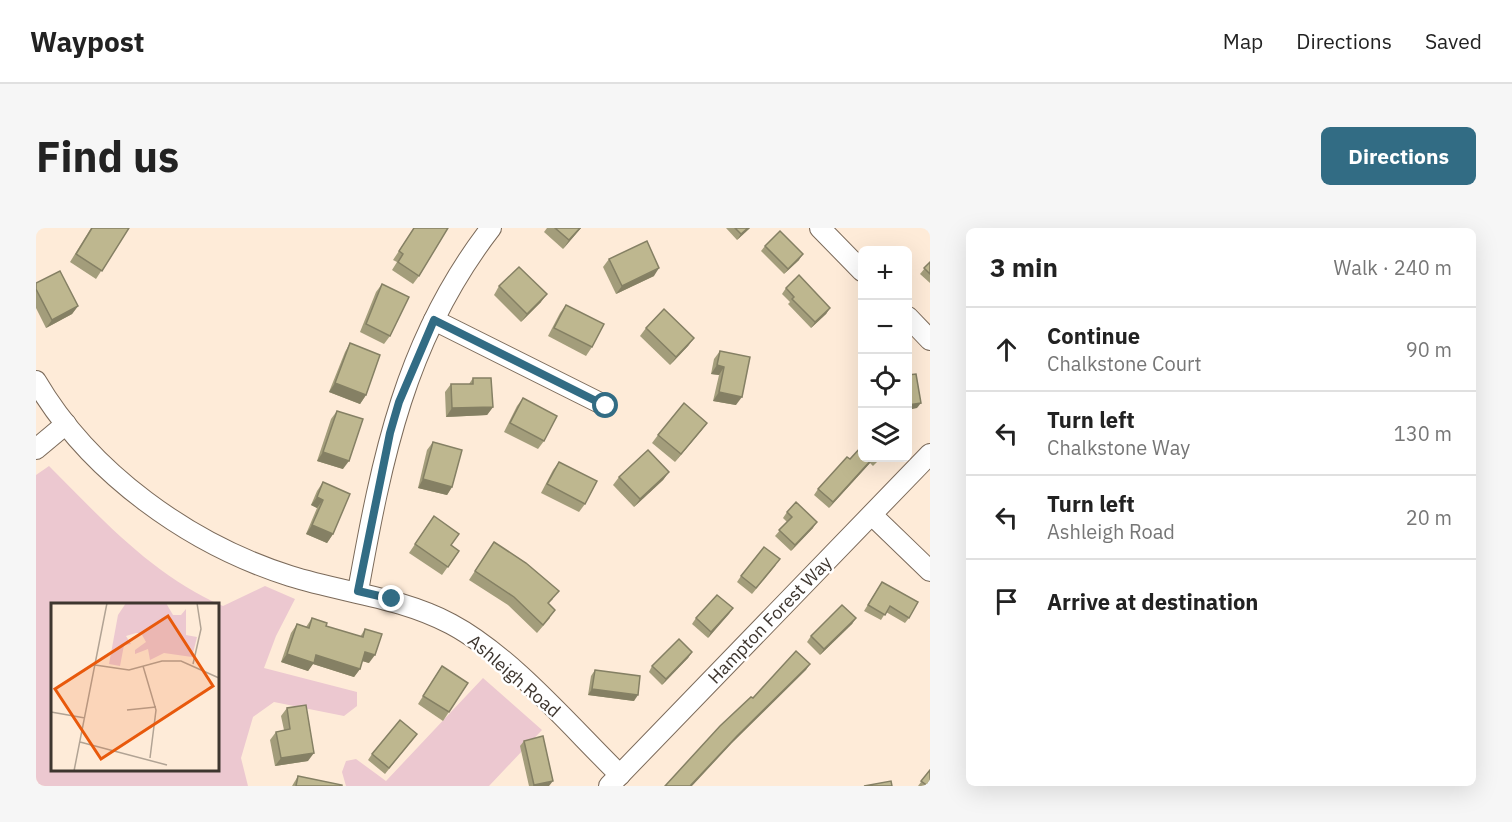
<!DOCTYPE html>
<html lang="en">
<head>
<meta charset="utf-8">
<style>
  :root { --surface:#fff; --page:#f6f6f6; --text:#222; --muted:#767676; --line:#e0e0e0; --accent:#326c84 }
  body { margin:0; font-family:"IBM Plex Sans",sans-serif; background:var(--page); color:var(--text) }
  .controls { position:absolute; right:18px; top:18px; display:grid; overflow:hidden; border-radius:9px; box-shadow:0 6px 24px #0002 }
  .controls button { width:54px; height:54px; display:grid; place-items:center; padding:0; border:0; border-bottom:2px solid var(--line); background:var(--surface); color:var(--text); font:30px sans-serif }
  .stop { position:absolute; width:18px; height:18px; margin:-14px; border:4px solid #326c84; border-radius:50%; background:#fff }
  .stop.end { background:#326c84; border-color:#fff; box-shadow:0 2px 6px #0008 }
  .list { margin:0; padding:0; list-style:none }
  h2 { display:flex; justify-content:space-between; align-items:center; height:78px; margin:0; padding:0 24px; font-size:26px }
  h2 small { font-size:20px; font-weight:400; color:var(--muted) }
  .list li { display:grid; grid-template-columns:39px 1fr auto; gap:18px; align-items:center; box-sizing:border-box; height:84px; padding:0 24px; border-top:2px solid var(--line) }
  .list b { display:block; font-size:22px; white-space:nowrap }
  .list p { margin:0; font-size:20px; white-space:nowrap; color:var(--muted) }
  .list em { font-size:20px; font-style:normal; color:var(--muted) }
  .icon { flex:none; width:33px; height:33px; fill:none; stroke:currentColor; stroke-width:2; stroke-linecap:round; stroke-linejoin:round }
  .map { position:relative; flex:none; width:894px; height:558px; overflow:hidden; border-radius:9px }
  header { display:flex; align-items:center; gap:36px; box-sizing:border-box; height:84px; padding:0 30px; background:var(--surface); border-bottom:2px solid var(--line) }
  header strong { font-size:28px }
  nav { display:flex; gap:33px; margin-inline-start:auto; font-size:21px }
  .intro { display:flex; align-items:center; justify-content:space-between; box-sizing:border-box; height:144px; padding:0 36px }
  h1 { margin:0; font-size:42px }
  .button { padding:15px 27px; border-radius:9px; background:var(--accent); color:#fff; font-size:21px; font-weight:700 }
  main { display:flex; gap:36px; padding:0 36px }
  aside { flex:1; background:var(--surface); border-radius:9px; box-shadow:0 6px 24px #0002 }
  .map>svg:first-child { display:block }
  .green { fill:#ecc8d0; fill-rule:evenodd }
  .lines { fill:none; stroke-linecap:round; stroke-linejoin:round }
  .minor-casing { stroke:#7b6a5a; stroke-width:22 }
  .minor { stroke:#fff; stroke-width:20 }
  .wall { fill:#a39d7b }
  .shaded-wall { fill:#858064 }
  .building { fill:#beb78f; stroke:#858064; stroke-width:1.5 }
  .route { stroke:#326c84; stroke-width:8 }
  .labels { text-anchor:middle; stroke-width:5; stroke-linejoin:round; paint-order:stroke }
  .street-label { font-size:18px; fill:#3e362f; stroke:#fff }
  .inset-road { fill:none; stroke:#b1a394; stroke-width:1.5 }
  .view { fill:#e8590c; fill-opacity:0.15; stroke:#e8590c; stroke-width:3 }
  .inset-edge { fill:none; stroke:#3e362f; stroke-width:3 }
</style>
</head>
<body>
<header>
<strong>Waypost</strong>
<nav><a>Map</a><a>Directions</a><a>Saved</a></nav>
</header>
<div class="intro"><h1>Find us</h1><a class="button">Directions</a></div>
<main>
<div class="map">
<svg width="894" height="558" viewBox="0 0 894 558">
  <rect width="100%" height="100%" fill="#feebd8"/>
  <!-- green -->
  <g class="green">
    <path d="M13 238C66 291 117 348 187 378L229 358 259 371 240 408 228 440 321 464V478L308 488 238 474 217 489 205 530 212 558H0V247ZM16 376H182V542H16Z"/>
    <polygon points="447,450 506,502 453,558 310,558 306,544 310,533 320,531 350,553"/>
  </g>
  <g class="lines">
    <!-- minor casing -->
    <g class="minor-casing">
      <g id="minor">
        <polyline points="784,0 826,43"/>
        <polyline points="872,89 894,112"/>
        <polyline points="398,92 570,178"/>
        <path d="M0 153C54 245 153 316 254 348 308 365 364 369 415 396 475 428 534 498 584 547"/>
        <polyline points="0,221 30,196"/>
        <polyline points="836,287 894,343"/>
        <path d="M322 363C346 230 369 111 455 0"/>
        <polyline points="573,558 894,226"/>
      </g>
    </g>
    <!-- minor -->
    <use href="#minor" class="minor"/>
  </g>
  <!-- wall -->
  <g class="wall">
    <polygon points="55,0 93,0 60,51 34,34"/>
    <polygon points="378,0 383,48 377,56 356,42 361,34 357,32"/>
    <polygon points="511,0 545,0 527,21 508,4"/>
    <polygon points="690,0 714,0 701,12"/>
    <polygon points="729,18 763,32 748,46 725,23"/>
    <polygon points="573,31 618,48 580,66 567,39"/>
    <polygon points="894,34 894,55 884,46"/>
    <polygon points="0,55 42,78 36,86 10,100 0,80"/>
    <polygon points="346,56 354,108 348,116 324,104 340,64"/>
    <polygon points="463,58 505,74 485,94 458,67"/>
    <polygon points="750,60 794,80 790,86 775,100 752,76 754,74 746,66"/>
    <polygon points="530,77 556,119 550,128 512,108 524,85"/>
    <polygon points="610,100 658,110 652,118 634,137 604,108"/>
    <polygon points="314,115 330,167 324,176 293,164 309,124"/>
    <polygon points="684,123 700,177 677,173 683,147 675,146 678,131"/>
    <polygon points="437,150 457,179 451,187 410,189 409,164 415,156 433,156"/>
    <polygon points="487,170 508,213 502,221 468,204 481,178"/>
    <polygon points="301,183 307,241 281,233 295,191"/>
    <polygon points="671,195 639,234 616,215 622,207"/>
    <polygon points="397,214 416,259 411,267 382,260 391,222"/>
    <polygon points="826,230 845,230 837,238 834,235 793,280 778,267 782,261 814,231"/>
    <polygon points="523,234 549,276 543,284 505,265 517,242"/>
    <polygon points="633,244 627,252 598,279 577,257 583,249"/>
    <polygon points="287,254 297,306 291,315 270,306 281,280 275,277 281,263"/>
    <polygon points="751,284 777,300 755,323 739,308 751,294 747,290"/>
    <polygon points="398,288 415,317 423,323 406,347 373,325"/>
    <polygon points="458,314 517,371 512,376 514,390 501,405 472,377 433,352"/>
    <polygon points="740,337 716,366 701,354 705,348"/>
    <polygon points="846,354 873,390 869,395 850,384 845,392 828,383"/>
    <polygon points="697,380 672,410 656,396 660,390"/>
    <polygon points="276,390 290,398 324,409 329,401 333,435 326,433 324,441 318,449 277,436 272,443 245,434 255,405 261,396 270,399"/>
    <polygon points="820,390 816,396 784,427 771,414 775,408"/>
    <polygon points="656,424 652,430 626,457 613,444 616,438"/>
    <polygon points="406,438 432,455 407,493 382,476"/>
    <polygon points="559,442 598,473 552,467 555,448"/>
    <polygon points="251,480 272,533 239,538 234,512 240,504 248,502 245,488"/>
    <polygon points="381,506 349,546 332,532 336,526"/>
    <polygon points="488,513 513,558 493,558 484,518"/>
    <polygon points="894,542 894,558 882,558"/>
    <polygon points="262,548 306,558 256,558"/>
  </g>
  <!-- shaded-wall -->
  <g class="shaded-wall">
    <polygon points="544,0 545,0 527,21 533,12"/>
    <polygon points="712,0 714,0 701,12 705,6"/>
    <polygon points="767,26 763,32 748,46 752,41"/>
    <polygon points="623,40 618,48 580,66 586,58"/>
    <polygon points="511,66 505,74 485,94 491,86"/>
    <polygon points="42,78 36,86 10,100 16,92"/>
    <polygon points="794,80 790,86 775,100 779,94"/>
    <polygon points="658,110 652,118 634,137 640,129"/>
    <polygon points="681,137 688,139 683,147 675,146"/>
    <polygon points="299,155 330,167 324,176 293,164"/>
    <polygon points="683,164 706,169 700,177 677,173"/>
    <polygon points="885,175 881,180 872,182 872,177"/>
    <polygon points="457,179 451,187 410,189 416,180"/>
    <polygon points="671,195 665,203 639,234 645,226"/>
    <polygon points="287,224 313,233 307,241 281,233"/>
    <polygon points="837,230 834,235 793,280 797,274"/>
    <polygon points="633,244 627,252 598,279 604,271"/>
    <polygon points="387,251 416,259 411,267 382,260"/>
    <polygon points="281,269 287,272 281,280 275,277"/>
    <polygon points="781,294 777,300 755,323 759,317"/>
    <polygon points="276,297 297,306 291,315 270,306"/>
    <polygon points="697,380 693,386 672,410 675,404"/>
    <polygon points="820,390 816,396 784,427 788,421"/>
    <polygon points="329,424 339,427 333,435 323,432"/>
    <polygon points="656,424 652,430 626,457 630,451"/>
    <polygon points="251,426 280,427 324,441 318,449 277,436 272,443 245,434"/>
    <polygon points="774,436 770,442 696,515 656,558 654,558 701,508"/>
    <polygon points="556,461 602,467 598,473 552,467"/>
    <polygon points="278,525 272,533 239,538 245,530"/>
    <polygon points="517,553 513,558 497,558 498,557"/>
  </g>
  <!-- building -->
  <g class="building">
    <polygon points="56,0 93,0 66,43 40,26"/>
    <polygon points="378,0 412,0 383,48 362,34 367,26 363,23"/>
    <polygon points="519,0 544,0 533,12"/>
    <polygon points="699,0 712,0 705,6"/>
    <polygon points="744,3 767,26 752,41 729,18"/>
    <polygon points="611,13 623,40 586,58 573,31"/>
    <polygon points="894,34 894,46 888,40"/>
    <polygon points="483,39 511,66 491,86 463,58"/>
    <polygon points="24,43 42,78 16,92 0,61 0,55"/>
    <polygon points="763,47 794,80 779,94 756,71 758,69 750,60"/>
    <polygon points="346,56 373,69 354,108 330,96"/>
    <polygon points="530,77 568,96 556,119 518,100"/>
    <polygon points="628,81 658,110 640,129 610,100"/>
    <polygon points="314,115 344,127 330,167 299,155"/>
    <polygon points="684,123 714,129 706,169 683,164 688,139 681,137"/>
    <polygon points="880,146 885,175 872,177 872,147"/>
    <polygon points="437,150 455,150 457,179 416,180 415,156 437,156"/>
    <polygon points="487,170 521,188 508,213 474,195"/>
    <polygon points="648,175 671,195 645,226 622,207"/>
    <polygon points="301,183 327,191 313,233 287,224"/>
    <polygon points="397,214 426,222 416,259 387,251"/>
    <polygon points="826,218 826,230 837,230 797,274 782,261 811,229 814,231"/>
    <polygon points="612,222 633,244 604,271 583,249"/>
    <polygon points="523,234 561,253 549,276 511,256"/>
    <polygon points="287,254 314,266 297,306 276,297 287,272 281,269"/>
    <polygon points="760,274 781,294 759,317 743,302 756,289 751,284"/>
    <polygon points="398,288 423,306 415,317 423,323 412,339 379,316"/>
    <polygon points="458,314 490,335 523,363 512,375 519,382 507,397 478,369 439,343"/>
    <polygon points="728,319 744,331 720,360 705,348"/>
    <polygon points="846,354 882,374 873,390 854,378 849,387 832,377"/>
    <polygon points="681,367 697,380 675,404 660,390"/>
    <polygon points="806,377 820,390 788,421 775,408"/>
    <polygon points="276,390 291,395 290,398 327,409 329,401 346,406 339,427 329,424 324,441 280,427 278,435 251,426 261,396 273,400"/>
    <polygon points="643,411 656,424 630,451 616,438"/>
    <polygon points="760,423 774,436 701,508 654,558 629,558 684,498 715,469 717,470"/>
    <polygon points="406,438 432,455 413,484 387,468"/>
    <polygon points="559,442 604,448 602,467 556,461"/>
    <polygon points="270,477 278,525 245,530 240,504 254,501 251,480"/>
    <polygon points="364,492 381,506 353,540 336,526"/>
    <polygon points="507,508 517,553 498,557 488,513"/>
    <polygon points="894,542 894,558 892,558 885,553"/>
    <polygon points="262,548 306,557 306,558 260,558"/>
    <polygon points="855,553 856,558 828,558"/>
  </g>
  <g class="lines">
    <!-- route -->
    <polyline class="route" points="356,371 322,363 354,205 363,174 398,92 570,178"/>
  </g>
  <g class="labels">
    <!-- street labels -->
    <g class="street-label">
      <text transform="translate(734 392) rotate(-46)" y="6">Hampton Forest Way</text>
      <text transform="translate(478 448) rotate(41)" y="6">Ashleigh Road</text>
    </g>
  </g>
  <!-- overview -->
  <g transform="translate(15 375)">
    <rect width="168" height="168" fill="#feebd8"/>
    <path d="M75 0H115L122 12H130L135 6V32L146 34 141 54 113 50 99 57 97 46 84 51V47L95 39 90 30H85L75 33 80 41 73 42 69 63 58 61 67 12Z" fill="#ecc8d0"/>
    <path class="inset-road" d="M142 61 150 26 146 0M44 62 78 67 111 58H130L168 75M92 63 105 107 99 155M76 107 105 104M0 109 34 115M29 139 116 162M23 168 56 0"/>
    <path class="view" d="M117 13 162 83 50 156 4 86Z"/>
    <rect width="168" height="168" class="inset-edge"/>
  </g>
</svg>
<div class="controls">
<button>+</button>
<button>−</button>
<button><svg class="icon" aria-label="locate" viewBox="0 0 24 24"><circle cx="12" cy="12" r="6"/><path d="M12 2v4M12 18v4M2 12h4M18 12h4"/></svg></button>
<button><svg class="icon" aria-label="layers" viewBox="0 0 24 24"><path d="M12 4l9 5-9 5-9-5zM3 14l9 5 9-5"/></svg></button>
</div>
<div class="stop" style="left:570px;top:178px"></div>
<div class="stop end" style="left:356px;top:371px"></div>
</div>
<aside>
<h2>3 min<small>Walk · 240 m</small></h2>
<ul class="list">
<li><svg class="icon" aria-label="ahead" viewBox="0 0 24 24"><path d="M12 20V5M6 11l6-6 6 6"/></svg><div><b>Continue</b><p>Chalkstone Court</p></div><em>90 m</em></li>
<li><svg class="icon" aria-label="left" viewBox="0 0 24 24"><path d="M17 20v-9H6M10 6l-5 5 5 5"/></svg><div><b>Turn left</b><p>Chalkstone Way</p></div><em>130 m</em></li>
<li><svg class="icon" aria-label="left" viewBox="0 0 24 24"><path d="M17 20v-9H6M10 6l-5 5 5 5"/></svg><div><b>Turn left</b><p>Ashleigh Road</p></div><em>20 m</em></li>
<li><svg class="icon" aria-label="arrive" viewBox="0 0 24 24"><path d="M6 21V4h12l-3 4 3 4H6"/></svg><div><b>Arrive at destination</b></div></li>
</ul>
</aside>
</main>
</body>
</html>
